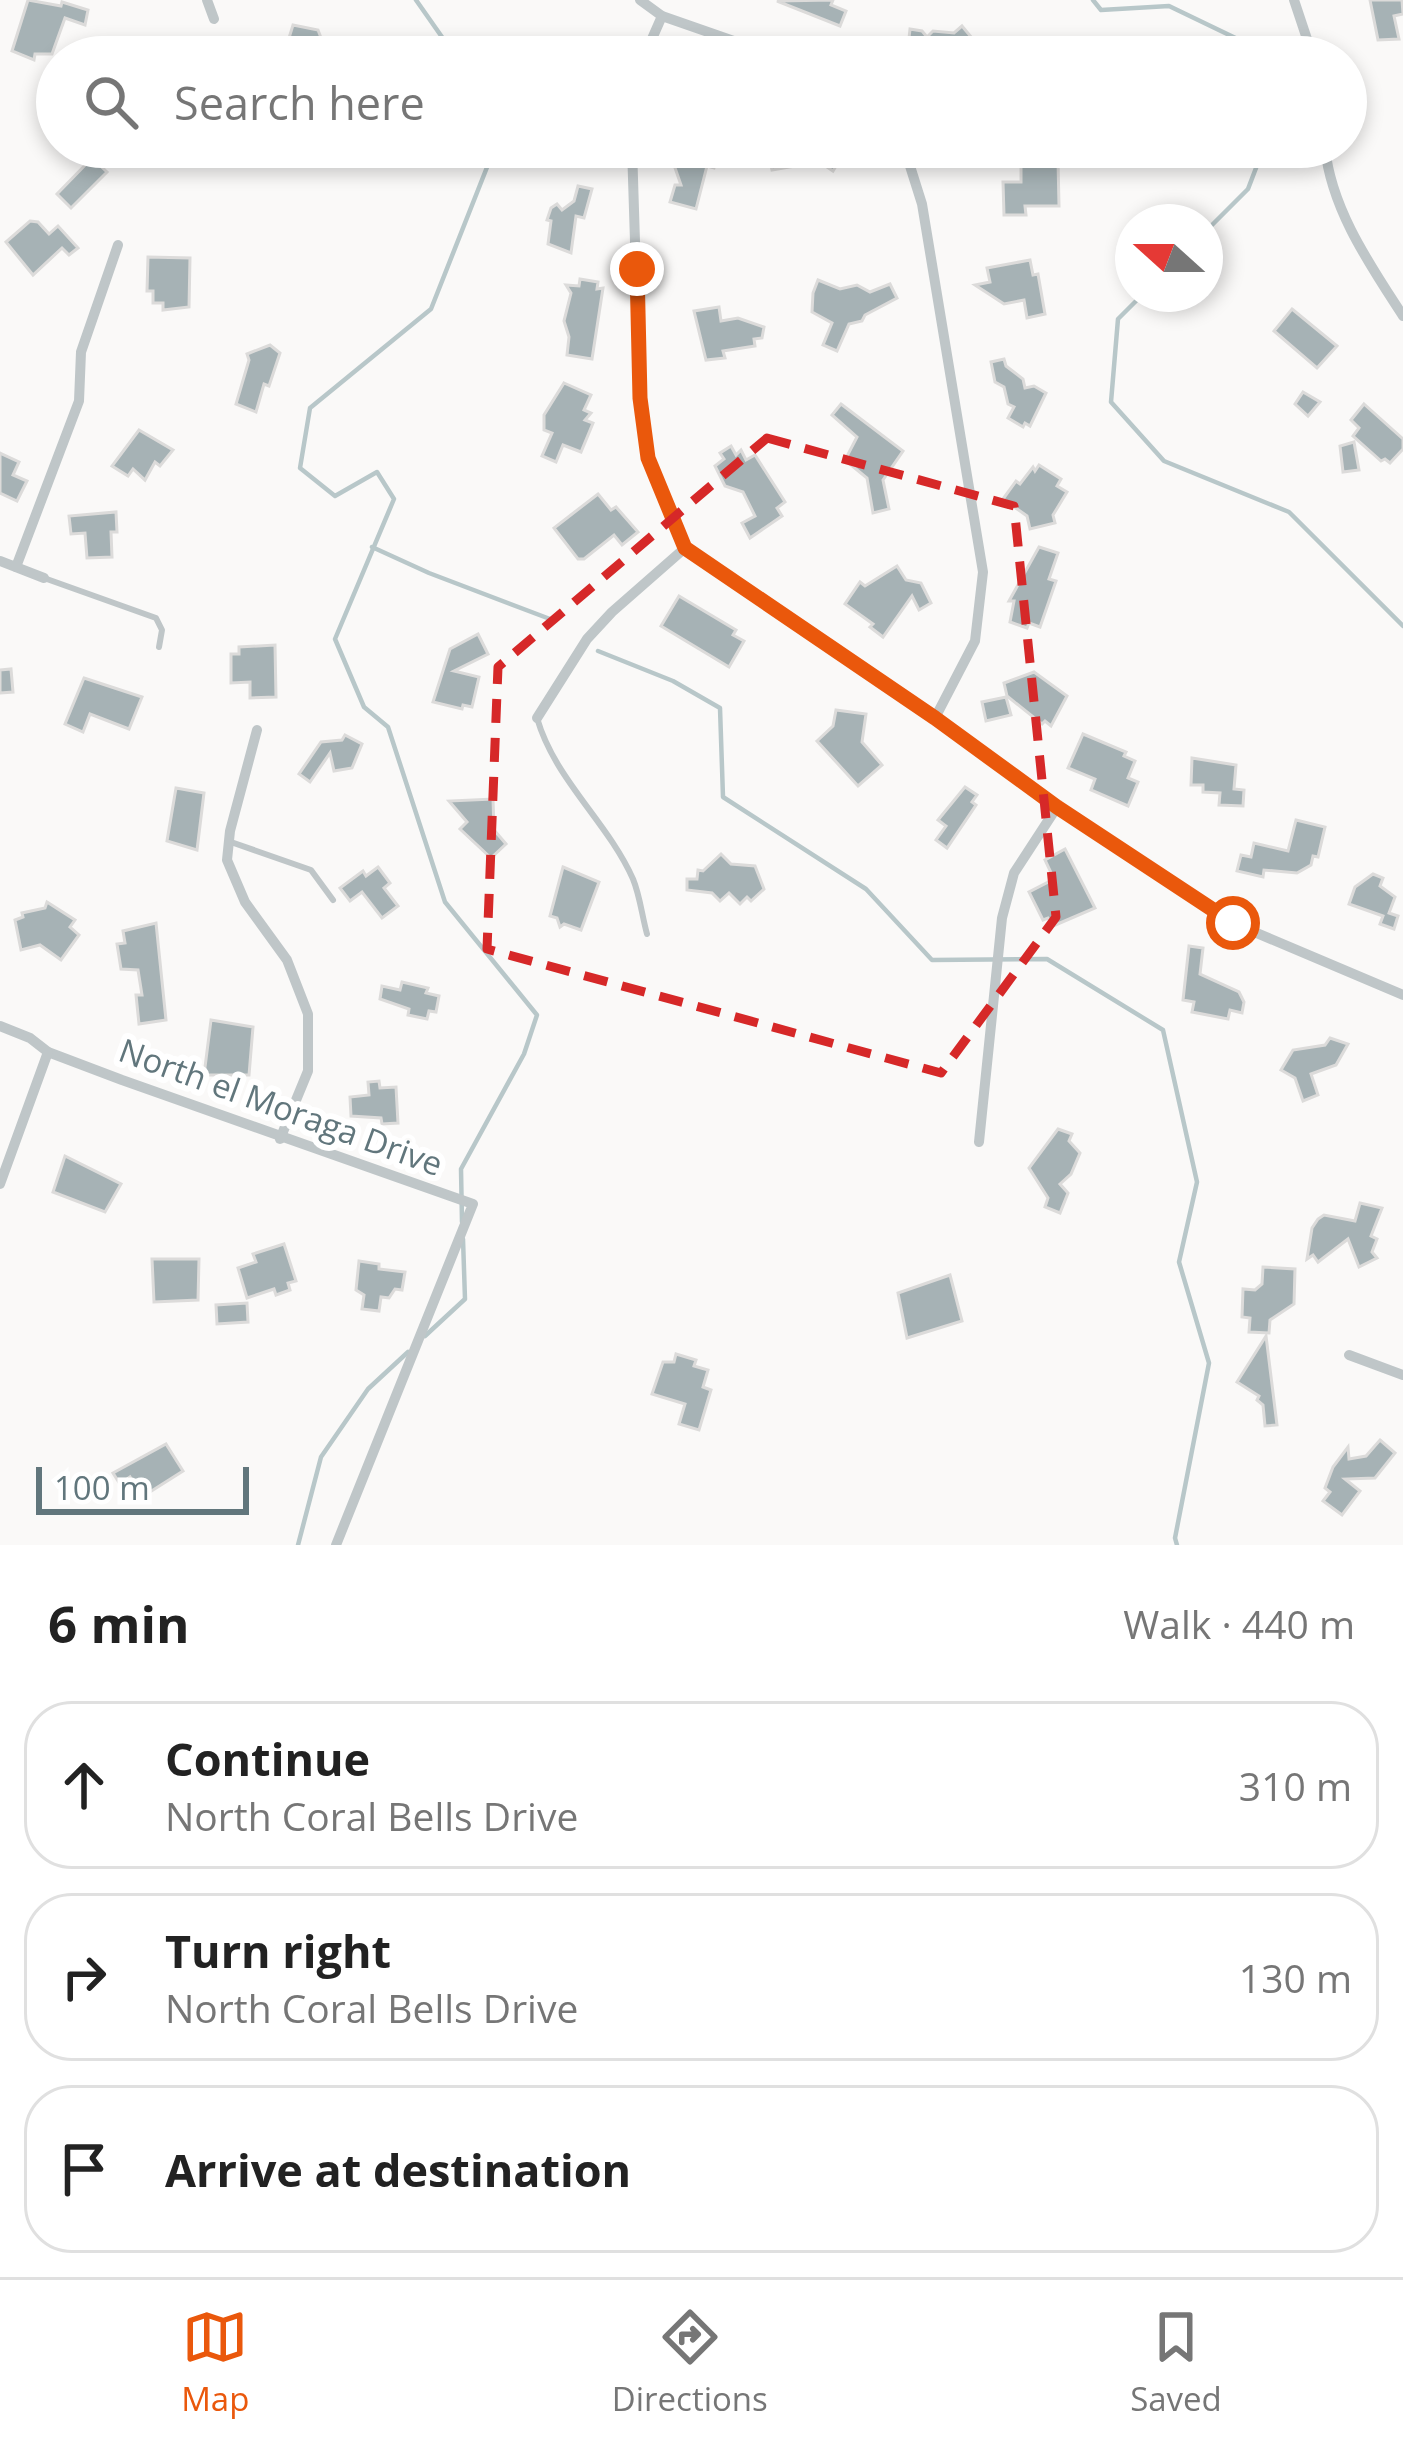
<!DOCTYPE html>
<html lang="en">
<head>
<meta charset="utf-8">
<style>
  :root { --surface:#fff; --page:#f6f6f6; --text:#222; --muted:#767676; --line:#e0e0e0; --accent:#ea580c }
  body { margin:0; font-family:"Open Sans",sans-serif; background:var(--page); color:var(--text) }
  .compass { position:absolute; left:1115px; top:204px; width:108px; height:108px; border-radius:50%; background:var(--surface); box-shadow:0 6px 18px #0003; rotate:291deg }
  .scale { position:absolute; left:36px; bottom:30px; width:213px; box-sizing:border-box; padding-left:12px; border:6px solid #61767c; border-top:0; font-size:33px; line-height:42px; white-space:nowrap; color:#61767c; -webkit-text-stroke:9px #fff; paint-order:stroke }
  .stop { position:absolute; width:36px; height:36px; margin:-27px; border:9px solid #ea580c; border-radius:50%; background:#fff }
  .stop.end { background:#ea580c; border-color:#fff; box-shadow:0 3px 12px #0008 }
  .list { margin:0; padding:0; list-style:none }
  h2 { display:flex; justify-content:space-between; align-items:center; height:156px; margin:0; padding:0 48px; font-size:51px }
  h2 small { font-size:39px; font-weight:400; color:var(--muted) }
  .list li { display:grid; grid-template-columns:78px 1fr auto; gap:36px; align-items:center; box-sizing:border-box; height:168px; margin:0 24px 24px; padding:0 24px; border:3px solid var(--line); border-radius:48px }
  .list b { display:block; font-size:45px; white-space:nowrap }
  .list p { margin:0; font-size:39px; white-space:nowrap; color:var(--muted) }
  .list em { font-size:39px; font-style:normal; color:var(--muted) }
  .icon { flex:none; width:66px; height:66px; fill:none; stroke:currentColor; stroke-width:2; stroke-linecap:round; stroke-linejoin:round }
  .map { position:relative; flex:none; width:1403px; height:1545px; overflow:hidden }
  .search { position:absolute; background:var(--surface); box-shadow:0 6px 18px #0003; left:36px; right:36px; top:36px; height:132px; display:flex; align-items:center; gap:30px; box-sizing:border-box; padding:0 42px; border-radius:66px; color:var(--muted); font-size:45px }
  .sheet { height:732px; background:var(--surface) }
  nav { display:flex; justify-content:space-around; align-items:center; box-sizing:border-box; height:168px; border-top:3px solid var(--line); background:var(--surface); font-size:33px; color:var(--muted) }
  nav a { display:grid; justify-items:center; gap:6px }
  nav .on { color:var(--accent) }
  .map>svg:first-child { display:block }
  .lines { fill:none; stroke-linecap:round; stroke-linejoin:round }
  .stream { stroke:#b8c7c9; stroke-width:4.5 }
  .building { fill:#a6b2b5; stroke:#dcdbda; stroke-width:3 }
  .service { stroke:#bfc6c8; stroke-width:6 }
  .minor { stroke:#bfc6c8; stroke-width:10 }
  .route { stroke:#ea580c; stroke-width:15 }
  .marked { fill:none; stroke:#d62828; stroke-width:9; stroke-dasharray:24 15; stroke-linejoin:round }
  .labels { text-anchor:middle; stroke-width:12; stroke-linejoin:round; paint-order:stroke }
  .street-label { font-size:33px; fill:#61767c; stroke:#fff }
</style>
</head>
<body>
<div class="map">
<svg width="1403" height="1545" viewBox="0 0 1403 1545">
  <rect width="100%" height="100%" fill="#faf9f8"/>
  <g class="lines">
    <!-- stream -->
    <g class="stream">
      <polyline points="416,0 456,57"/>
      <polyline points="1093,0 1101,10 1169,6 1250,45 1257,57"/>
      <polyline points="1205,232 1248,189 1264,147"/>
      <polyline points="1143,294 1118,319 1111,402 1164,461 1289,512 1403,626"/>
      <polyline points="372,547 429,573 550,619"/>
      <polyline points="598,651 673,681 720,708 723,797 866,889 932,960 1047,959 1163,1030 1197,1182 1179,1262 1209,1363 1175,1538 1177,1545"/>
      <polyline points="462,1222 461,1169 524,1054 537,1015 445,902 388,727 364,707 335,639 394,499 377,472 335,496 300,468 310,408 431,309 495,147"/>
      <polyline points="425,1336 465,1299 463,1239"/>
      <polyline points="298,1545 321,1457 368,1389 408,1352"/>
    </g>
  </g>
  <!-- building -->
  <g class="building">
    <polygon points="28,0 61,6 62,2 88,10 85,25 65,18 52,54 35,54 34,60 12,51"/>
    <polygon points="833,0 831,5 846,11 840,26 777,1"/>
    <polygon points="1370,0 1402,0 1403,14 1394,16 1399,39 1378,40"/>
    <polygon points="293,25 318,30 323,43 332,47 328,57 290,57 291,52 285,51"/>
    <polygon points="962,26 972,38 957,51 952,45 933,57 907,57 910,29 922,31 927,37 933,31 954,33"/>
    <polygon points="219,147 302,147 302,161 218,156"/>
    <polygon points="686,147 720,147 714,168 707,166 696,209 670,202 675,185 681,185 673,162"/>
    <polygon points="767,147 830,147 842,156 833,171 811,156 794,160 795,166 772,170"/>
    <polygon points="92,158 107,172 71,208 57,194"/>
    <polygon points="1034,160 1058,160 1059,206 1025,206 1026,215 1004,215 1003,182 1021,182 1021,166 1034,166"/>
    <polygon points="578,186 592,189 584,218 576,216 571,253 548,244 551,221 547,220 551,208 557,204 562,210 574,201"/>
    <polygon points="30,221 38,222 49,234 58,226 78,248 69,255 62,248 33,275 6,242"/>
    <polygon points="148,257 190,258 189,307 163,310 163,303 153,303 153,291 147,291"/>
    <polygon points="1030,260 1033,275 1038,274 1045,314 1027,318 1024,300 1004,304 975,285 990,282 987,268"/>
    <polygon points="580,279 598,282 597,289 603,288 592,359 567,355 569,337 564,321 571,293 566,285 579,286"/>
    <polygon points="818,280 840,289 857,285 870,292 890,284 897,298 865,315 862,321 849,324 837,351 823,345 832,323 812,312 813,293"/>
    <polygon points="719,307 721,321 738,318 764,327 762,338 754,339 755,346 723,351 725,358 706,360 694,311"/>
    <polygon points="1292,309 1337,346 1317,368 1274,331"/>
    <polygon points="270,345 280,353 269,386 264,384 256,412 236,404 249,360 247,354"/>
    <polygon points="1004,359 1006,366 1023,379 1025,388 1034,386 1046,393 1030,426 1025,423 1023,427 1008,418 1014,407 1008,404 1004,387 995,382 991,362"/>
    <polygon points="564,383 591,395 584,410 591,413 585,420 593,423 581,452 563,445 556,462 542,456 552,433 544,430 544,415"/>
    <polygon points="1303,392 1320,402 1308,416 1295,404"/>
    <polygon points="841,404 903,451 883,480 889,509 873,513 867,478 845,460 857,437 832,415"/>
    <polygon points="1364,404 1403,439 1403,449 1390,463 1385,459 1381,461 1353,436 1359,428 1351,420"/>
    <polygon points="139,430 173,450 160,466 155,462 145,480 133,469 128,476 112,466"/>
    <polygon points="1354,442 1359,470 1343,472 1340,446"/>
    <polygon points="731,446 736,455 741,450 746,460 755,455 785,502 777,508 782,516 750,538 742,523 755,516 743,492 725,486 715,466 724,459 720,453"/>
    <polygon points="0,453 19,462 13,475 27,481 17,501 0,493"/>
    <polygon points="1039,465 1061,479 1057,486 1067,492 1053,515 1055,523 1030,529 1027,516 1003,499 1016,481 1020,484 1033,467 1035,471"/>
    <polygon points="598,494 611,510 616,507 638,532 622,545 614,535 584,559 578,559 554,528"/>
    <polygon points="116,512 117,532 111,532 112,557 87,558 85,533 71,534 69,516"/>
    <polygon points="1039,547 1058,553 1049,579 1056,581 1040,627 1029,623 1027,628 1010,622 1014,601 1009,601"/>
    <polygon points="897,566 906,580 921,583 931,603 919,610 912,596 883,637 870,627 873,624 845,604 860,582 865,586"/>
    <polygon points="679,596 736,630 733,635 744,641 729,667 661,626"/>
    <polygon points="478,634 488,654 454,671 479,677 472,707 463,705 462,709 433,702 450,649"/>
    <polygon points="275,645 276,697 250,698 250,682 231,683 231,654 239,654 239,647"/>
    <polygon points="11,669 13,692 0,693 0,670"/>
    <polygon points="1034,672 1067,696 1051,726 1045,721 1042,724 1007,696 1004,683"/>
    <polygon points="84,678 142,697 129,729 90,714 83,732 65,724"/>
    <polygon points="1006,697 1011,715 986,721 982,702"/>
    <polygon points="836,710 866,714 862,742 882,765 858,786 817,741 833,726"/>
    <polygon points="1083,734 1126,752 1124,756 1135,761 1128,778 1138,782 1128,806 1091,790 1095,779 1068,768"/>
    <polygon points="345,735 362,744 352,768 334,771 330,753 310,782 299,774 321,742 342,740"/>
    <polygon points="1192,758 1236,765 1234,789 1244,790 1243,806 1219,805 1220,793 1203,792 1203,785 1191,785"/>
    <polygon points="965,787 977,795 972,802 976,805 947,848 936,840 946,826 938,820"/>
    <polygon points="176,788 204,793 197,850 167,841"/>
    <polygon points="493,799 494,830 506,844 491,858 460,829 467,822 449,801"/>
    <polygon points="1296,820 1325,827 1318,857 1313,856 1311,865 1297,873 1264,870 1263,877 1237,871 1241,855 1251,857 1254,843 1288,851"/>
    <polygon points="1065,849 1095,908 1053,926 1048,918 1043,920 1029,892 1054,879 1045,860"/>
    <polygon points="721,854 731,864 755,866 764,889 751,901 747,897 740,904 729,893 720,901 712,893 687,890 687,879 697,879 698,870 703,871"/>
    <polygon points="378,867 390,883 384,888 398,906 382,918 362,892 350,901 340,888 363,871 366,876"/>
    <polygon points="563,867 599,882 581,930 564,924 560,927 557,918 550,916"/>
    <polygon points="1373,874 1383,878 1380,886 1395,897 1389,913 1398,916 1394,929 1380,924 1383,916 1349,904 1355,887"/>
    <polygon points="47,902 75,920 70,927 79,935 61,960 40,945 21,950 15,920 23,917 22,913 45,908"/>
    <polygon points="156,923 166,1020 139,1024 136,995 142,995 138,970 121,969 117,944 125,943 123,931"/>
    <polygon points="1189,946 1203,948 1200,974 1239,992 1244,1002 1242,1013 1230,1010 1228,1019 1192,1012 1194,1002 1183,1000"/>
    <polygon points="402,982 428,988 426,993 439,996 436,1012 429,1011 427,1019 408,1015 409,1009 380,999 382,986 400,990"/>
    <polygon points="211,1020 253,1027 249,1075 204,1075"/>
    <polygon points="1330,1038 1348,1044 1336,1065 1311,1074 1318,1095 1303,1101 1295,1078 1281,1070 1293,1050 1325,1045"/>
    <polygon points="379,1081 380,1088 396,1087 398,1123 382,1124 381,1118 351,1116 350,1097 369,1095 368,1082"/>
    <polygon points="1058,1129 1072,1134 1069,1141 1080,1153 1071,1174 1060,1184 1068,1193 1060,1213 1045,1207 1048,1198 1029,1168"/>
    <polygon points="65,1156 121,1184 105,1212 53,1192"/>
    <polygon points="1360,1203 1382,1208 1371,1236 1377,1239 1372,1252 1377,1258 1359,1267 1348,1239 1318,1262 1313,1255 1307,1259 1312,1228 1318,1219 1324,1215 1355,1221"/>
    <polygon points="284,1244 296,1281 288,1283 290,1290 276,1295 274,1289 247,1298 238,1268 256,1262 253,1254"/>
    <polygon points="152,1259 199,1259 198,1300 154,1302"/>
    <polygon points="359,1261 379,1264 379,1269 405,1272 402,1290 395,1289 389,1298 381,1297 379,1311 362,1309 364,1295 356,1290"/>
    <polygon points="1263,1267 1295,1269 1294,1304 1270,1320 1269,1333 1249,1332 1250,1318 1242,1317 1243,1289 1255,1290 1262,1284"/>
    <polygon points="950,1275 962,1321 907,1338 898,1293"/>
    <polygon points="247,1303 248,1322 217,1324 216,1305"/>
    <polygon points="1266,1336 1277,1425 1265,1426 1263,1405 1257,1400 1259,1396 1237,1382"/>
    <polygon points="676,1354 696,1360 694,1366 708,1370 703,1387 711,1390 699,1430 679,1424 685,1404 652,1394 663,1362 674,1362"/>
    <polygon points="1380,1440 1395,1453 1375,1478 1345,1479 1360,1491 1342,1515 1323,1501 1330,1492 1325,1488 1333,1467 1348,1447 1349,1459 1366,1456"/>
    <polygon points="166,1444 183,1471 142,1497 130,1477 120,1484 113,1473"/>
  </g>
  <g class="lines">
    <!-- service -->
    <g class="service">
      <polyline points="44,578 156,618 162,630 159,647"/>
      <path d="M537 718C555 780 607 821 633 879 640 896 642 916 647 934"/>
      <polyline points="228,841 311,870 333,900"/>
    </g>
    <!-- minor -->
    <g class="minor">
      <polyline points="207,0 214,19"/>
      <polyline points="640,0 662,16 780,57"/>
      <polyline points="1294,0 1313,57"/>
      <polyline points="644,57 662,16"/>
      <polyline points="632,147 640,399 648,458 685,548 935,718 1057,807 1233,923 1403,995"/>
      <polyline points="898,147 910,166 922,204 983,572 975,641 935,718"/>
      <path d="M1325 147C1331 209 1370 265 1403 316"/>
      <polyline points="0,561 44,578"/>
      <polyline points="16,567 79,401 81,352 118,245"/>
      <polyline points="537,718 587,639 612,612 685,548"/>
      <polyline points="257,730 230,831 227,860 245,902 287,960 308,1014 308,1071 280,1139"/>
      <polyline points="0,1026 30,1038 48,1052 122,1080 473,1204 336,1545"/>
      <polyline points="979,1142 1002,918 1014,873 1057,807"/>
      <polyline points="0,1184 48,1052"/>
      <polyline points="1349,1355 1403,1375"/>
    </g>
  </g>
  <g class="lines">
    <!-- route -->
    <polyline class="route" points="637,269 640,398 648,458 685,548 935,718 1057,807 1233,923"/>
  </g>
  <!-- marked area -->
  <path class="marked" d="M767 438 1014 506 1056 917 941 1073 487 949 498 667Z"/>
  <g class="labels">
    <!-- street labels -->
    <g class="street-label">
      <text transform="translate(281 1107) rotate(20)" y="12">North el Moraga Drive</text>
    </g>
  </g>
</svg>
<svg class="compass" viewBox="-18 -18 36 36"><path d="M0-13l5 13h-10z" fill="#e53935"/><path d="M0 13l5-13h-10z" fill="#767676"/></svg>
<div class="scale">100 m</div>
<div class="stop" style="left:1233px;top:923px"></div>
<div class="stop end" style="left:637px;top:269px"></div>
<div class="search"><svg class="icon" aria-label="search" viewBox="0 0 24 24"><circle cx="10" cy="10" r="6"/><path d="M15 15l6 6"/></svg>Search here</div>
</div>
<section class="sheet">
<h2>6 min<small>Walk · 440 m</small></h2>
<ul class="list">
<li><svg class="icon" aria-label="ahead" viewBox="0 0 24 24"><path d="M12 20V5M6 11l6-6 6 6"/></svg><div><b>Continue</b><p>North Coral Bells Drive</p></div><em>310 m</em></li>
<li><svg class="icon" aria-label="right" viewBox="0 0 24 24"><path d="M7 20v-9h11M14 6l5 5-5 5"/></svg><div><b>Turn right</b><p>North Coral Bells Drive</p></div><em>130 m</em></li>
<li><svg class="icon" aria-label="arrive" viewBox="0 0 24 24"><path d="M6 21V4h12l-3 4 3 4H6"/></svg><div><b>Arrive at destination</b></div></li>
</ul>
</section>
<nav>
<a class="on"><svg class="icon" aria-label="map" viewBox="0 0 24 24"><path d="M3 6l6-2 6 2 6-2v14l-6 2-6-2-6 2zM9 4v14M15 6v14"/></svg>Map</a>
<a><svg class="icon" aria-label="directions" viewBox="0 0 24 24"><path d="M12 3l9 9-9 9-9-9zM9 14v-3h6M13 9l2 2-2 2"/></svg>Directions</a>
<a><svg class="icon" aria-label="saved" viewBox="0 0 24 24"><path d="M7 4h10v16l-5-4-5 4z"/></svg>Saved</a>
</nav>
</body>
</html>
